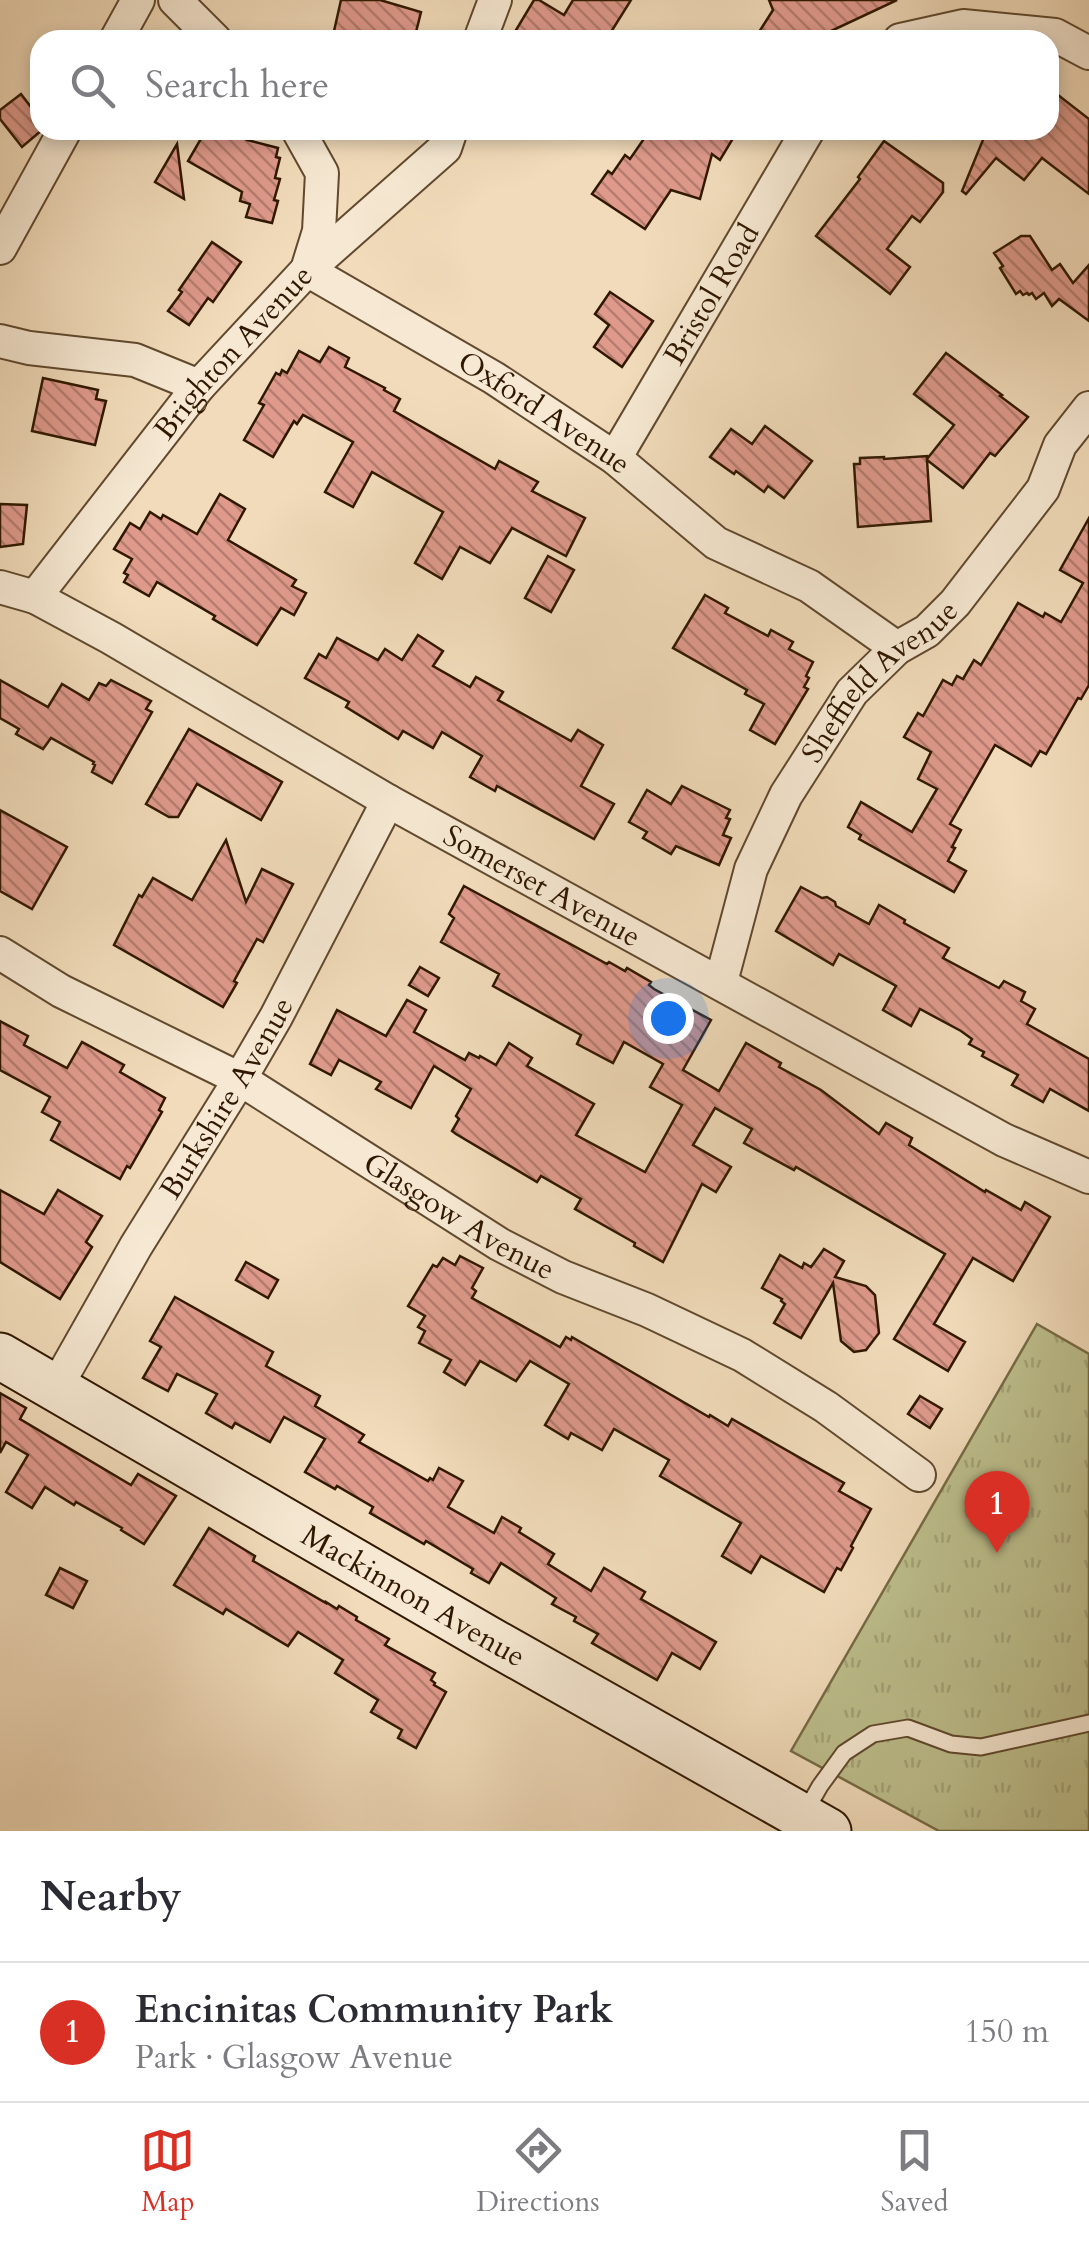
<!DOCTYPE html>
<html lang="en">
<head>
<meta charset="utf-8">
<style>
  :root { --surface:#fff; --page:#f2f2f3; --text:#2b2b33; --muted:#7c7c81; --line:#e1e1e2; --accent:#d93025 }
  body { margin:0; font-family:Cardo,serif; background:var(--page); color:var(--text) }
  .you { position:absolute; left:668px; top:1018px; width:35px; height:35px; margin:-25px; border:8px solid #fff; border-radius:50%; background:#1a73e8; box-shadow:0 0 0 15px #1a73e833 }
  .badge { display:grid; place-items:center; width:65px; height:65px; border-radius:50%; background:var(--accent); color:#fff; font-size:32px; font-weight:700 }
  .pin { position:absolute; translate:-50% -82px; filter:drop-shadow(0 2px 5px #0008) }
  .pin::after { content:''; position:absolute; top:52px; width:35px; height:30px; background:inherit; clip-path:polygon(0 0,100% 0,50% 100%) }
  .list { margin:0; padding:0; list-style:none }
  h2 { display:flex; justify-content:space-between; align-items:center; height:130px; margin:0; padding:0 40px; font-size:42px }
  h2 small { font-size:32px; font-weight:400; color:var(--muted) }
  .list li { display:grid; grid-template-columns:65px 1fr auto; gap:30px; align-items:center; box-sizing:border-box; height:140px; padding:0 40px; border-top:2px solid var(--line) }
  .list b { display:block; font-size:38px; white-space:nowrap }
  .list p { margin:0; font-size:32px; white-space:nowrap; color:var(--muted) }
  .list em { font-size:32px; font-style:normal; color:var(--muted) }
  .icon { flex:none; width:55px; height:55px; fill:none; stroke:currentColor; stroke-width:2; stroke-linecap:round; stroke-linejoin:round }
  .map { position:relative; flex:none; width:1089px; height:1831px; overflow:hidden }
  .search { position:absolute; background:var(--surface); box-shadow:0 5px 15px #0003; left:30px; right:30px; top:30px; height:110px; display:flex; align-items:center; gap:25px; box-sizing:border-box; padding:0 35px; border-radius:30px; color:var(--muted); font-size:38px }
  .sheet { height:270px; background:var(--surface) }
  nav { display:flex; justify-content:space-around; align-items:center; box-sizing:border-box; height:140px; border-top:2px solid var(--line); background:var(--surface); font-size:28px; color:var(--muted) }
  nav a { display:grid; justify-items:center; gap:5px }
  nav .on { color:var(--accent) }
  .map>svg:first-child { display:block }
  .park { fill:url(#park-tufts); stroke:#766c46; stroke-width:2.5 }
  .building { fill:url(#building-back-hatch); stroke:#301800; stroke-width:2.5 }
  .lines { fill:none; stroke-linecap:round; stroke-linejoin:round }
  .lane-casing { stroke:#60492e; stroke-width:19 }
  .street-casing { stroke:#60492e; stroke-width:36 }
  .secondary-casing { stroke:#301800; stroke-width:49 }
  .lane { stroke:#f6e8d2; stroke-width:15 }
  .street { stroke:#f6e8d2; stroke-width:32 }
  .secondary { stroke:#f6e8d2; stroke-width:45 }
  .labels { text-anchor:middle; stroke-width:8; stroke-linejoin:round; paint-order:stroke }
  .street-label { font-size:30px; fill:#301800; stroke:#f6e8d2 }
</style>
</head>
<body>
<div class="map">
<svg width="1089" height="1831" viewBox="0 0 1089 1831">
  <defs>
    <pattern id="park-tufts" width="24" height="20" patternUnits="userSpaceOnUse" patternTransform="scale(2.5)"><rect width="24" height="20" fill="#bdbf8d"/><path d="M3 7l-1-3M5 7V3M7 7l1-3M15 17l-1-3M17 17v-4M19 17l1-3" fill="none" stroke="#a3a378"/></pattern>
    <pattern id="building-back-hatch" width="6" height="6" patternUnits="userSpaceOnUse" patternTransform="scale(2.5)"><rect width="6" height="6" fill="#df9a8c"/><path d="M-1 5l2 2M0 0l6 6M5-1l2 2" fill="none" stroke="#b57d70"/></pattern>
  </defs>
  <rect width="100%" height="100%" fill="#f1dbba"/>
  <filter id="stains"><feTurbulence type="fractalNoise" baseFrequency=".002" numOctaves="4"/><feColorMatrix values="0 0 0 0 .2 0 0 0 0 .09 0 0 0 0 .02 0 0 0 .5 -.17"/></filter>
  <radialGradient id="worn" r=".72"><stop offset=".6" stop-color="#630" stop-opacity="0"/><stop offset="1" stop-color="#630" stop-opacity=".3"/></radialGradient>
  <!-- park -->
  <polygon class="park" points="1037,1324 1089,1354 1089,1831 939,1831 791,1751"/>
  <!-- building -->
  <g class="building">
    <polygon points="341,0 380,0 421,12 414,40 332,40"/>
    <polygon points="534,0 539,0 564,15 573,0 631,0 606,40 533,40 516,30"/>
    <polygon points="769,0 897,0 812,40 754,40 773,10"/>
    <polygon points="1049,88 1089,119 1089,194 1042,158 1024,180 996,158 966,194 962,191 987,130 1049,130"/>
    <polygon points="21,94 40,119 40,130 42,130 22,147 0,119 0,110"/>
    <polygon points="206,130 252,130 247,140 278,148 276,157 280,158 275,178 280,179 274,200 278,201 272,223 246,217 250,204 240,201 242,192 188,161"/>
    <polygon points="650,130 738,130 720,160 712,154 700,199 671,190 645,229 592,194 608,171 612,174 625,155 630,159"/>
    <polygon points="884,141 943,183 943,192 920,222 912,216 887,249 910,267 890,294 816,236 860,179 858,177"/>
    <polygon points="177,144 184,199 155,182"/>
    <polygon points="1021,236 1030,236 1052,270 1060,264 1073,283 1089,265 1089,321 1059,299 1052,306 1044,293 1036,299 1032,293 1029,295 1027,293 1023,295 1020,291 1016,294 1000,268 1003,266 994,253"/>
    <polygon points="212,242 241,262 213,302 208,298 189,325 168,311 182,292 179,290"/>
    <polygon points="610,292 653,321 622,367 594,347 609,325 595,314"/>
    <polygon points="329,347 349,358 345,367 385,388 384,390 400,399 394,411 495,469 499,461 538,482 532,491 585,518 566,556 512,528 490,563 460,547 442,579 415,563 443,512 372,472 353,507 325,492 353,442 303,415 297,424 294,421 273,457 244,440 264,405 259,403 276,373 280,375 282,370 287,373 299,351 320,362"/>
    <polygon points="946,353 1002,395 1000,396 1028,417 995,456 990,453 963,488 927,460 931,521 858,527 854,464 860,464 860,458 884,457 884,459 927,456 927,459 954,425 914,394"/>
    <polygon points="43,378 98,390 96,399 106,401 95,445 32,431"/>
    <polygon points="765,426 812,461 784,498 768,486 764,492 736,471 734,474 710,457 731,429 752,444"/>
    <polygon points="220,494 245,509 228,540 296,580 292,586 306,593 294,615 281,608 257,645 213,619 215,616 157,582 149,596 124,582 128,575 124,573 132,559 114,549 130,523 140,529 150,512 161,519 163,515 197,534"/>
    <polygon points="0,504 27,505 23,544 0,547"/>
    <polygon points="1089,518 1089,685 1081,699 1078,698 1046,754 1040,751 1031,766 995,745 950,824 961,830 952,847 955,848 948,861 966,871 954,892 859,839 861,835 848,827 861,802 912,832 937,789 918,779 931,752 904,737 918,713 923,716 943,680 952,685 957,676 963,679 974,660 981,665 1018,603 1043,617 1045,613 1061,622 1083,583 1060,570"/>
    <polygon points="548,556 574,570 551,612 525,598"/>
    <polygon points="705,595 728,608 725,613 768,636 771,630 793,642 789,649 813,662 806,676 809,678 804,687 808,689 775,744 750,730 764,704 745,694 747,690 673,648"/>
    <polygon points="418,635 443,651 433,666 470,687 476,677 503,692 498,700 571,741 578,730 603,745 581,786 614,804 594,839 497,786 495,791 470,777 482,756 442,732 433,748 403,731 398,739 346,707 349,702 305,678 319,654 326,658 337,638 378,660 385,649 402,660"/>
    <polygon points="0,680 48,707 62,684 89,700 99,683 106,686 111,680 151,701 146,709 152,712 112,783 92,772 95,765 93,764 94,762 51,738 43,749 16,734 19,729 0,718"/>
    <polygon points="189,729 282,782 261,820 197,784 178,817 169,817 146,804"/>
    <polygon points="682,786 730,810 726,818 730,819 723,835 731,838 719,865 676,846 671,854 643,838 647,832 629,822 647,790 671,804"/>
    <polygon points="0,810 67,847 32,909 0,891"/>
    <polygon points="226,840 246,902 262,869 293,884 263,942 257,939 234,981 237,983 223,1007 114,945 139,895 142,897 153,878 192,900"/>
    <polygon points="464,886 607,964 609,962 625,971 627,968 651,982 649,985 654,989 711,1020 683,1070 719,1091 746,1043 781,1063 779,1067 821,1090 879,1134 886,1123 912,1138 909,1145 985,1192 986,1190 1021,1210 1025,1202 1050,1217 1013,1281 973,1258 934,1324 965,1342 948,1371 894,1339 945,1254 796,1167 794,1170 744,1143 752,1129 715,1108 693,1145 731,1167 716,1192 702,1184 663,1262 634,1246 635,1243 575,1209 581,1199 541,1176 537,1182 456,1134 452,1131 459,1119 456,1116 471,1089 434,1066 411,1108 376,1089 381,1082 339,1060 331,1075 310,1064 337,1010 386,1036 407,1000 426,1010 414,1032 465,1060 469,1053 479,1058 480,1056 496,1065 509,1043 532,1058 527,1066 594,1104 576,1135 645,1172 682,1105 650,1087 663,1064 624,1042 613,1063 577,1044 581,1035 493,986 499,974 441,942 454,918 449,914"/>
    <polygon points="801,887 822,898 827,897 835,902 836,906 869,924 879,905 905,920 904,923 949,948 943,958 999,988 1004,981 1025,992 1021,1001 1035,1009 1027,1024 1089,1059 1089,1111 1050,1089 1043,1102 1012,1085 1018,1075 982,1056 984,1052 969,1044 972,1039 961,1031 920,1009 911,1026 883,1010 896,986 839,954 833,965 776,931"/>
    <polygon points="420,967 439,978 428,996 409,985"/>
    <polygon points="0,1021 28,1036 24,1045 67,1068 82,1042 124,1065 120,1072 165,1098 159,1110 162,1112 151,1131 130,1168 127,1166 120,1179 51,1140 60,1122 42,1112 50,1097 0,1070"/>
    <polygon points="0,1190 44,1214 58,1190 102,1216 86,1242 92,1247 60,1299 0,1262"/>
    <polygon points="824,1249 844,1261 835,1277 866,1286 875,1295 879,1333 866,1350 854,1352 841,1341 833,1283 801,1338 774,1323 785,1304 781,1301 782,1299 762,1288 780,1255 802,1268 804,1263 811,1267"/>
    <polygon points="460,1256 483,1268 472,1288 476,1291 472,1298 560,1347 566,1337 571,1340 572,1337 709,1417 710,1415 728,1426 732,1419 844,1483 839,1491 871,1509 851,1546 853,1548 841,1570 837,1568 824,1592 761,1556 751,1573 722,1556 741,1523 660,1476 669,1460 614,1429 602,1450 571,1433 568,1439 545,1425 569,1384 530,1361 516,1381 480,1361 465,1385 444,1372 451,1360 419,1343 425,1331 418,1327 425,1316 408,1306 433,1265 437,1267 443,1258 455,1265"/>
    <polygon points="246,1262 278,1280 268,1298 236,1280"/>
    <polygon points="175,1297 273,1352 266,1366 320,1396 315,1406 364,1435 359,1442 428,1481 430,1478 433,1480 439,1468 463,1481 448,1507 494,1533 502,1517 521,1528 519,1532 554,1554 548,1564 591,1591 604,1568 645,1592 641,1599 716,1642 700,1669 672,1653 657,1680 592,1643 598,1634 574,1621 576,1617 552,1604 556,1598 501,1563 489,1583 471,1573 473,1569 426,1541 424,1544 370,1513 373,1507 337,1486 335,1489 305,1472 325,1439 284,1417 270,1442 235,1423 232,1428 206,1413 217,1394 177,1374 168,1391 143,1378 161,1347 150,1341"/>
    <polygon points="0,1393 26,1408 20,1419 131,1485 138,1474 176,1496 144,1544 121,1530 122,1528 76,1502 74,1505 45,1487 32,1508 6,1492 28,1455 6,1442 0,1453"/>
    <polygon points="920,1396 942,1409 930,1428 908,1414"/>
    <polygon points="209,1528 255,1556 253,1561 255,1562 326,1603 326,1602 337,1609 339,1606 357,1617 356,1620 389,1639 385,1645 435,1673 431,1680 435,1683 434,1685 446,1692 416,1748 398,1738 402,1730 371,1712 378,1700 335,1673 343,1660 298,1632 288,1646 226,1609 223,1614 174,1585"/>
    <polygon points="60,1568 87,1581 73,1608 46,1595"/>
  </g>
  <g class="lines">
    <!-- lane casing -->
    <g class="lane-casing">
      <polyline id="lane" points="804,1814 820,1786 844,1753 873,1734 908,1728 951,1744 981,1747 1089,1723"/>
    </g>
    <!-- street casing -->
    <g class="street-casing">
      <g id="street">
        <polyline points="175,0 215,40"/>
        <polyline points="116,40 138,0"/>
        <polyline points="480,40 495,0"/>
        <polyline points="900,40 963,26 1055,35 1089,53"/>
        <path id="s1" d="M298 130 322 173 319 231 307 270 494 378 615 458 716 543 809 586 897 648"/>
        <polyline points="0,248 65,130"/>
        <polyline points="0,341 29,348 135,360 199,386"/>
        <path id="s2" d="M615 458 808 130"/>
        <path id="s3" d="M0 587 35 597 111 638 388 801 1004 1140 1089 1177"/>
        <path id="s4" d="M35 597 199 386 307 270 445 148 451 130"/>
        <path id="s5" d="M0 953 61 991 240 1079 499 1244 563 1277 647 1310 742 1355 826 1407 919 1475"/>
        <path id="s6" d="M721 982 751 869 786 795 852 692 897 648 927 631 955 603 1043 489 1060 445 1089 408"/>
        <path id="s7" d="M55 1389 136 1246 240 1079 276 1017 388 801"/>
      </g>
    </g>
    <!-- secondary casing -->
    <g class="secondary-casing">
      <g id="secondary">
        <path id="s8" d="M0 1356 486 1638 828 1831"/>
      </g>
    </g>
    <!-- lane -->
    <use href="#lane" class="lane"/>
    <!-- street -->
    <use href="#street" class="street"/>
    <!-- secondary -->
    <use href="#secondary" class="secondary"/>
  </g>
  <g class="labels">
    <!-- street labels -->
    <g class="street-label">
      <text dy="10" stroke="none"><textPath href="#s2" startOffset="190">Bristol Road</textPath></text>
      <text dy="10" stroke="none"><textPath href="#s4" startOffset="315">Brighton Avenue</textPath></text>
      <text dy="10" stroke="none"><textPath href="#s1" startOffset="425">Oxford Avenue</textPath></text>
      <text dy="10" stroke="none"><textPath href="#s6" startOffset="348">Sheffield Avenue</textPath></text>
      <text dy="10" stroke="none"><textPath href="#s3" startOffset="620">Somerset Avenue</textPath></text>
      <text dy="10" stroke="none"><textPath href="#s7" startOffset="338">Burkshire Avenue</textPath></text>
      <text dy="10" stroke="none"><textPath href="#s5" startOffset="530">Glasgow Avenue</textPath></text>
      <text dy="10" stroke="none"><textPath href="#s8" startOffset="478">Mackinnon Avenue</textPath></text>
    </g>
  </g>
  <rect width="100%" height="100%" filter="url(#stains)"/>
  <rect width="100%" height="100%" fill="url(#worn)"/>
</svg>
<div class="you"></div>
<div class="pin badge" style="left:997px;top:1553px">1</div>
<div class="search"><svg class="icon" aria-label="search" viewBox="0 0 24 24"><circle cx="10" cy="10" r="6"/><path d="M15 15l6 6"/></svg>Search here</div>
</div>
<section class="sheet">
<h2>Nearby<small></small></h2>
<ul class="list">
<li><span class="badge">1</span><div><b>Encinitas Community Park</b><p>Park · Glasgow Avenue</p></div><em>150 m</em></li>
</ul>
</section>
<nav>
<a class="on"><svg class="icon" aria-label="map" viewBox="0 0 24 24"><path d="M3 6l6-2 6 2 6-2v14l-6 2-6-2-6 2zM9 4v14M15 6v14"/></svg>Map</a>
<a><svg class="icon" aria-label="directions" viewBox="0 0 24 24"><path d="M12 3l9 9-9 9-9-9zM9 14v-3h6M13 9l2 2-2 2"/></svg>Directions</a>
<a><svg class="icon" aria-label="saved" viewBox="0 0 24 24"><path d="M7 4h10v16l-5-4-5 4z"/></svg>Saved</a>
</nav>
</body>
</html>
